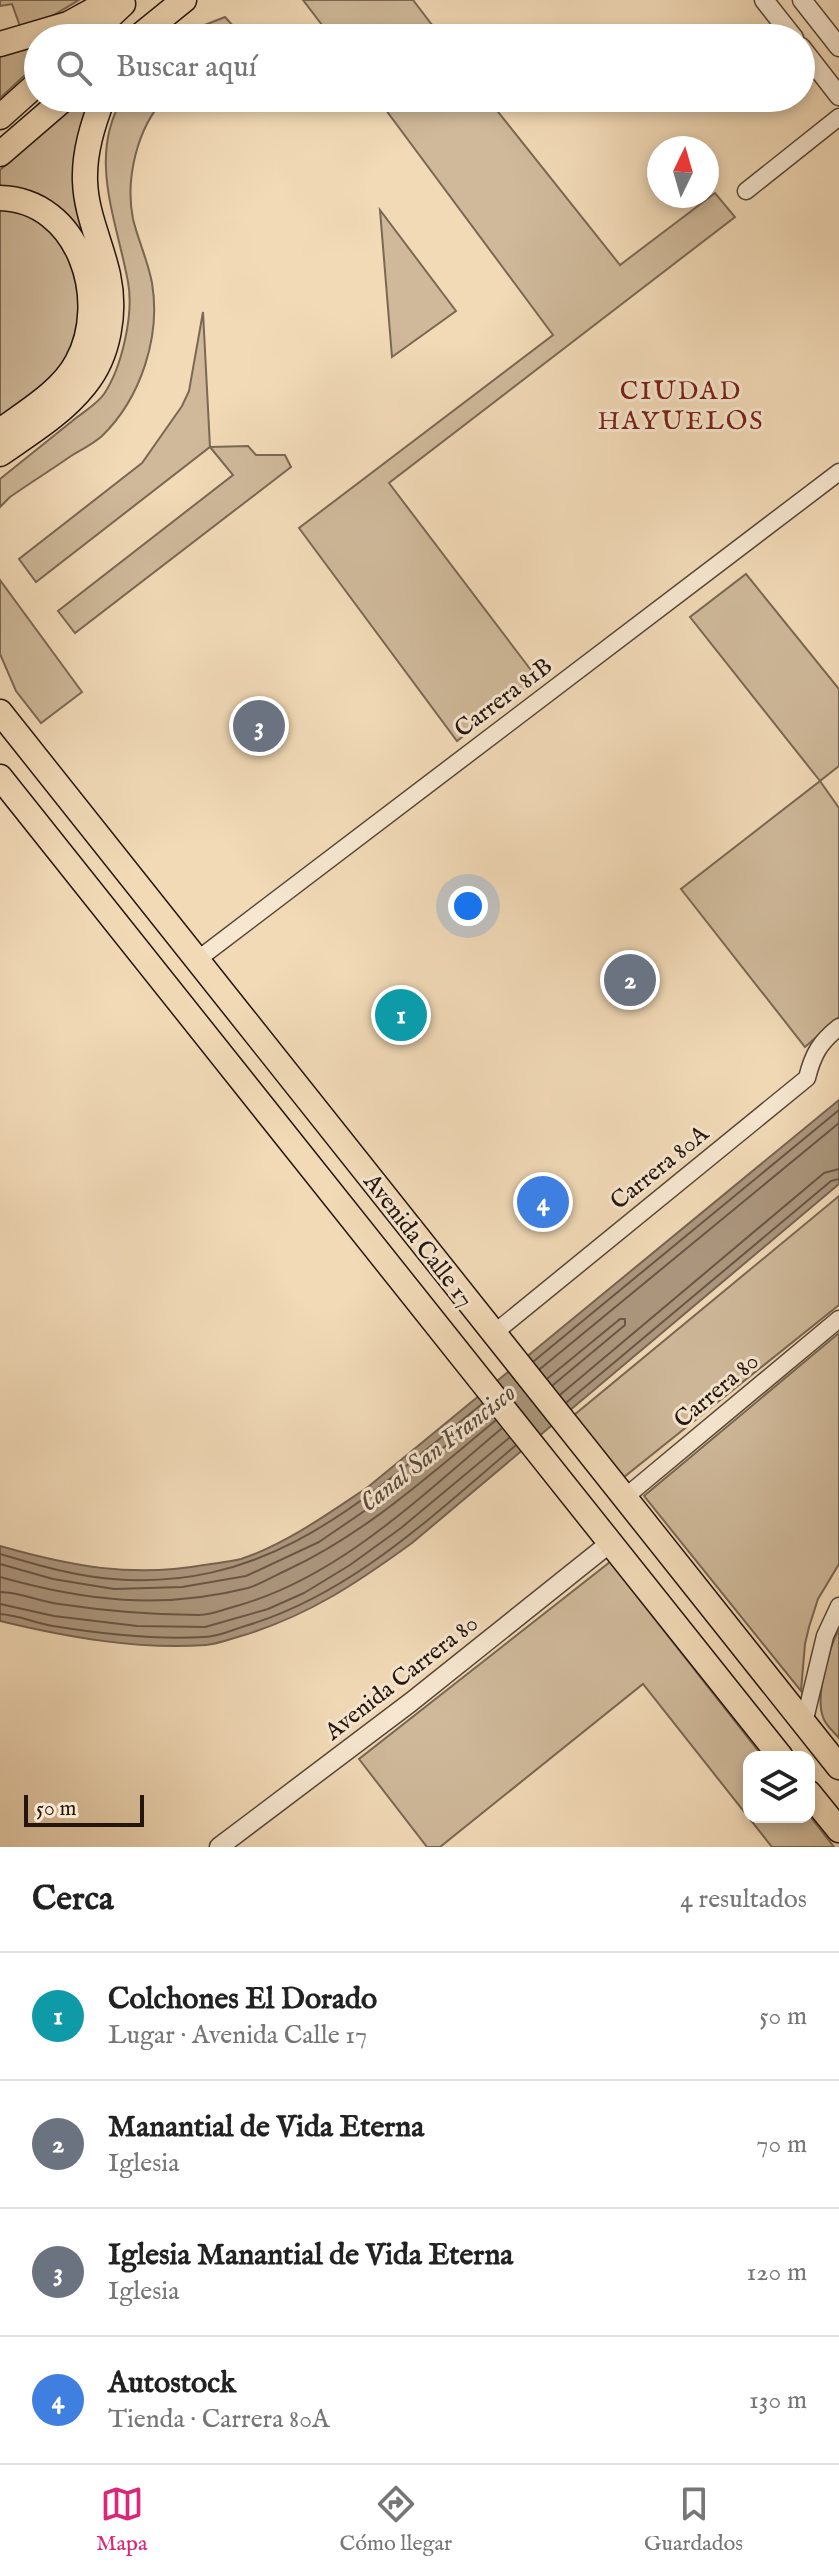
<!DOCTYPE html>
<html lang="es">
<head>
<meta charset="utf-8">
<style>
  :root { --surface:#fff; --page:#f2f2f2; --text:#222; --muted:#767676; --line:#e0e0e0; --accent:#db2777 }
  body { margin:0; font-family:"IM FELL English",serif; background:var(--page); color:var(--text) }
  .controls { position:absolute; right:24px; bottom:24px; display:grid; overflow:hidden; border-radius:16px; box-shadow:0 4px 12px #0003 }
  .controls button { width:72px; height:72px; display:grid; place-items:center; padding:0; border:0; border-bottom:2px solid var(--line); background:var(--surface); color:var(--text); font:40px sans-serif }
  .compass { position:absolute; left:647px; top:136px; width:72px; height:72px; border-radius:50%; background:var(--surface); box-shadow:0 4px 12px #0003; rotate:5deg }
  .scale { position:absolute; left:24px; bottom:20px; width:120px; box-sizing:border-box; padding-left:8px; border:4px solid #24160e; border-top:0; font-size:22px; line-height:28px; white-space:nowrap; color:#24160e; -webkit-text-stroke:6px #f7e7d0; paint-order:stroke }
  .you { position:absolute; left:468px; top:906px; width:28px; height:28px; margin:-20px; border:6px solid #fff; border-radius:50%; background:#1a73e8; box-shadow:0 0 0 12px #1a73e833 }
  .badge { display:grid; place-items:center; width:52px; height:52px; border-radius:50%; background:var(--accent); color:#fff; font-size:26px; font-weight:700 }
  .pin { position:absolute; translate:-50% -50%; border:4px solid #fff; box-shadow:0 2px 8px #0006 }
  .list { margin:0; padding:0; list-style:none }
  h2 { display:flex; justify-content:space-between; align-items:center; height:104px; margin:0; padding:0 32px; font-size:34px }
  h2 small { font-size:26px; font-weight:400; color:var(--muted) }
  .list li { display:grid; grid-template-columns:52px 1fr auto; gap:24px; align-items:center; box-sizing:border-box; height:128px; padding:0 32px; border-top:2px solid var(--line) }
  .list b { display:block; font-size:30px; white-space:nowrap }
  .list p { margin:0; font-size:26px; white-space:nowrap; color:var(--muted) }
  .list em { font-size:26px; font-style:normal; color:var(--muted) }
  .icon { flex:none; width:44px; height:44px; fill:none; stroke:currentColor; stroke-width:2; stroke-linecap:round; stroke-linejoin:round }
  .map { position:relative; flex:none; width:839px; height:1847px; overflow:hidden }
  .search { position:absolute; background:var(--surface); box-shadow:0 4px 12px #0003; left:24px; right:24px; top:24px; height:88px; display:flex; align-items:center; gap:20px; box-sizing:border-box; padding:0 28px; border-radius:44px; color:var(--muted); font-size:30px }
  .sheet { height:616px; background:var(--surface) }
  nav { display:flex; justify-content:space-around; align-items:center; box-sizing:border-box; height:112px; border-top:2px solid var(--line); background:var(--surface); font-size:22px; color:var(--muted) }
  nav a { display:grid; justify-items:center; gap:4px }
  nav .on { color:var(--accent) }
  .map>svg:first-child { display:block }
  .green { fill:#cfb99a; stroke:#7a6854; stroke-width:2 }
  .water { fill:#ac977e; stroke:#766351; stroke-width:2 }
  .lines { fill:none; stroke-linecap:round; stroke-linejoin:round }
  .shore { stroke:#685646; stroke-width:2 }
  .minor-casing { stroke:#584738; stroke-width:19 }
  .tertiary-casing { stroke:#584738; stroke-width:21 }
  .primary-casing { stroke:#24160e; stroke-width:27 }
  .minor { stroke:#f7e7d0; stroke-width:16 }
  .tertiary { stroke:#f7e7d0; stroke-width:18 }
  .primary { stroke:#f2dab7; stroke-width:24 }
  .labels { text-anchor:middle; stroke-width:6; stroke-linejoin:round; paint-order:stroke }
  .street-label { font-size:24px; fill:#24160e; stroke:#f7e7d0 }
  .neighbourhood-label { font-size:26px; letter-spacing:2px; fill:#7a1f14; stroke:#f7e7d0 }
  .water-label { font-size:26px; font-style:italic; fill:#5a4a3b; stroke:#f7e7d0 }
</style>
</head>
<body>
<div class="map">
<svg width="839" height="1847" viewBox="0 0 839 1847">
  <rect width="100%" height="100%" fill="#f2dab7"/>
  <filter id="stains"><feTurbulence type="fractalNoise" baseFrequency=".0025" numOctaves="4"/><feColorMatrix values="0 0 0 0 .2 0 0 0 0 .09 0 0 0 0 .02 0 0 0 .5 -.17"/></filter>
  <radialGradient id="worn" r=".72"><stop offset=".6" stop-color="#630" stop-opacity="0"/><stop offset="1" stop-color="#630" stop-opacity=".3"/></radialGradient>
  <!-- green -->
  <g class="green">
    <polygon points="0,0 79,0 42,22 21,29 12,4 0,6"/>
    <polygon points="303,0 413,0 442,38 332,38"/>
    <polygon points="225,17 235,28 239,38 182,38 197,28"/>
    <polygon points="38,44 38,63 0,98 0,51"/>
    <path d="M80 98H93L87 245C62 207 48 187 0 187V170Z"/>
    <path d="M123 98H165C137 128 125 179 133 219 138 240 148 261 152 283 161 336 141 398 102 436 93 444 81 450 71 456 51 470 30 483 10 497L0 507V479C25 459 51 438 76 418 85 411 98 403 104 394 122 367 134 314 128 282 117 221 87 156 123 98Z"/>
    <polygon points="377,98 487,98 620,265 715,193 735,217 389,483 537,678 457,741 299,528 553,335"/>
    <path d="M0 209C47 210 79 256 84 299 86 309 74 349 70 359 56 384 22 401 0 418Z"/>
    <polygon points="380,210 456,311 392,357"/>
    <polygon points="203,312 210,447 248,446 256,455 285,455 291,467 75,633 58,611 233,475 210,447 36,582 19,559 142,463 182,406 189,391"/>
    <polygon points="746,574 839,689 839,766 820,781 839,808 839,1017 805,1047 681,889 820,781 690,617"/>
    <polygon points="0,580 82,692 41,723 16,691 0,654"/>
    <polygon points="839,1196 839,1305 624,1477 573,1416"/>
    <polygon points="839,1333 839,1564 818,1599 809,1627 805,1644 801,1691 644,1496"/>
    <polygon points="610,1562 763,1757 749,1757 749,1817 809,1815 834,1847 772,1847 643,1684 440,1847 427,1847 359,1759"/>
    <path d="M839 1629V1738C834 1732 825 1725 823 1717 815 1696 829 1648 839 1629Z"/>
  </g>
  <!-- water -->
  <path class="water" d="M839 1100V1184L412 1543C357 1583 308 1616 241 1636 230 1639 218 1644 206 1645 138 1650 66 1637 0 1621V1546C70 1566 132 1578 204 1565 216 1563 229 1562 241 1559 286 1544 329 1513 368 1487Z"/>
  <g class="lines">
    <!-- shore -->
    <g class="shore">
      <polyline points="534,1361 839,1110"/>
      <polyline points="540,1369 839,1123"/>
      <polyline points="548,1378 620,1319 625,1319 625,1325 553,1385"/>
      <polyline points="561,1394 824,1173 839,1169"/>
      <polyline points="567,1402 831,1181 839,1179"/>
      <path d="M0 1554C37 1565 74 1576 113 1579 272 1592 368 1496 482 1404"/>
      <polyline points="0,1564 53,1579 114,1589 182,1587 246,1576 319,1542 379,1501 488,1411"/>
      <path d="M0 1577C85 1601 161 1610 248 1588 261 1584 274 1576 287 1570 365 1534 429 1475 495 1421"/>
      <path d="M0 1592C20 1592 40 1602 59 1604 106 1611 152 1615 199 1615 213 1615 227 1608 240 1605 342 1575 422 1495 501 1429"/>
      <polyline points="0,1604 54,1616 137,1626 205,1627 268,1609 304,1593 350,1565 401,1528 509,1438"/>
      <path d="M0 1614C18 1615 35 1623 53 1626 102 1634 155 1640 204 1637 218 1637 232 1630 245 1626 351 1595 433 1515 515 1446"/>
    </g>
    <!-- minor casing -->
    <g class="minor-casing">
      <g id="minor">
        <polyline points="746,191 839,117"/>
        <polyline points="197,960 839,472"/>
        <path d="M493 1334 807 1078C813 1054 820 1042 839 1027"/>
        <polyline points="624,1498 839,1319"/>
        <polyline points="804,1723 825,1636 839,1606"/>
      </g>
    </g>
    <!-- tertiary casing -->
    <g class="tertiary-casing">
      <g id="tertiary">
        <polyline points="764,0 794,38"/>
        <polyline points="802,0 839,47"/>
        <polyline points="801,47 839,96"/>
        <polyline points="219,1847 411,1702 610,1543"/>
      </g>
    </g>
    <!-- primary casing -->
    <g class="primary-casing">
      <g id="primary">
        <polyline points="87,38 123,4"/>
        <polyline points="137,38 184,0"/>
        <polyline points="0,44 68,24 112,0"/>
        <polyline points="0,117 38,83"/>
        <polyline points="0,154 65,98"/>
        <path d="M0 198C79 200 111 300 77 362 62 391 26 412 0 431"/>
        <path d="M0 454C30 433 62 414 85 385 109 356 116 312 108 275 101 243 86 214 85 181 84 152 93 124 103 98"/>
        <polyline points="0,712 839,1767"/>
        <polyline points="0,777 781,1757"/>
        <polyline points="809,1793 839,1830"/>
      </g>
    </g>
    <!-- minor -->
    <use href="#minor" class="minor"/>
    <!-- tertiary -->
    <use href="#tertiary" class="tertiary"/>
    <!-- primary -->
    <use href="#primary" class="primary"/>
  </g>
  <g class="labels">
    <!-- street labels -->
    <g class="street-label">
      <text transform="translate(503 697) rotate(-37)" y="8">Carrera 81B</text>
      <text transform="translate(659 1167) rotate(-39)" y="8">Carrera 80A</text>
      <text transform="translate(419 1240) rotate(52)" y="8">Avenida Calle 17</text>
      <text transform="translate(716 1390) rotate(-40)" y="8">Carrera 80</text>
      <text transform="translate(401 1677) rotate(-38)" y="8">Avenida Carrera 80</text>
    </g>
    <!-- neighbourhood labels -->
    <g class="neighbourhood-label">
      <text x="681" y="399">CIUDAD<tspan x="681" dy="30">HAYUELOS</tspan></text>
    </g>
    <!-- water labels -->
    <g class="water-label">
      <text transform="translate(437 1447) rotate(-38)" y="9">Canal San Francisco</text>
    </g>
  </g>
  <rect width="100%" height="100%" filter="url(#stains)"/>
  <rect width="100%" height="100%" fill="url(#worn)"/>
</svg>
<div class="controls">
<button><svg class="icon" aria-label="layers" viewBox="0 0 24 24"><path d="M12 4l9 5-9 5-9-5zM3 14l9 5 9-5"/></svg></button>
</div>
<svg class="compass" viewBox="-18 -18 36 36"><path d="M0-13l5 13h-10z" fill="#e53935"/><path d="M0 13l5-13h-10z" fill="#767676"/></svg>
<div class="scale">50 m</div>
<div class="you"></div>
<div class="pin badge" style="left:401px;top:1015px;background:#0f9aa8">1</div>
<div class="pin badge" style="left:630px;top:980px;background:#6b7280">2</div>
<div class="pin badge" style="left:259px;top:726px;background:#6b7280">3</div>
<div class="pin badge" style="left:543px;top:1202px;background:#3f7fe0">4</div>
<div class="search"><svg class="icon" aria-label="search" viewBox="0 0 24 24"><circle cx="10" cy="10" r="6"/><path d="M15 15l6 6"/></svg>Buscar aquí</div>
</div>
<section class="sheet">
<h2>Cerca<small>4 resultados</small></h2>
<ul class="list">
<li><span class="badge" style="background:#0f9aa8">1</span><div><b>Colchones El Dorado</b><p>Lugar · Avenida Calle 17</p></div><em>50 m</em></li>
<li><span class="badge" style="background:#6b7280">2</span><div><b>Manantial de Vida Eterna</b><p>Iglesia</p></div><em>70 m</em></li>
<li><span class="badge" style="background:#6b7280">3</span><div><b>Iglesia Manantial de Vida Eterna</b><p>Iglesia</p></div><em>120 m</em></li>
<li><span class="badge" style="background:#3f7fe0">4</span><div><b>Autostock</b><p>Tienda · Carrera 80A</p></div><em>130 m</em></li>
</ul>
</section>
<nav>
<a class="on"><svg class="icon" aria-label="map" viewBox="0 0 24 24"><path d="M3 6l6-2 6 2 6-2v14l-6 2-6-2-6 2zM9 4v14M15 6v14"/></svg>Mapa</a>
<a><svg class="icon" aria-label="directions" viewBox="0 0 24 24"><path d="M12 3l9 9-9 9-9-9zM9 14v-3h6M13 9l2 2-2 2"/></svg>Cómo llegar</a>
<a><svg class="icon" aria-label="saved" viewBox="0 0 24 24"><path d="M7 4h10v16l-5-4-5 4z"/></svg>Guardados</a>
</nav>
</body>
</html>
